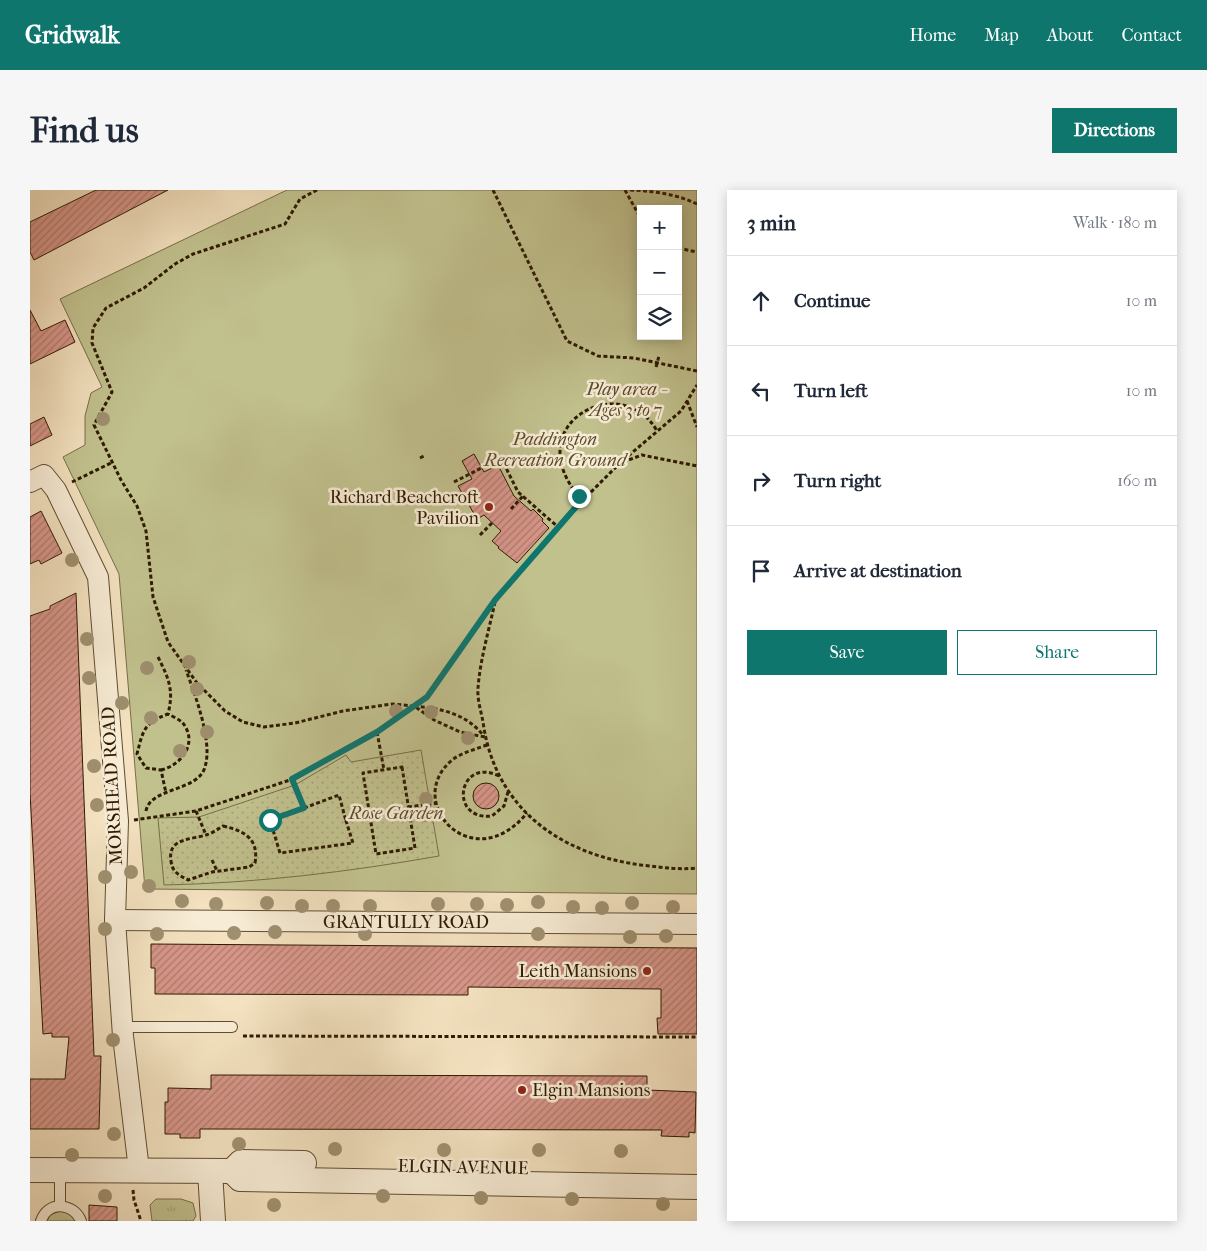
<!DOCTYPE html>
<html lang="en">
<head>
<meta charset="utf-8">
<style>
  :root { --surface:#fff; --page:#f6f6f7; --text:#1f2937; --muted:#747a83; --line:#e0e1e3; --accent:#0f766e }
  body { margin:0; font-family:"IM FELL French Canon",serif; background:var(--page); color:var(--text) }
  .controls { position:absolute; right:15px; top:15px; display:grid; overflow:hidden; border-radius:0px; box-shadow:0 2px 12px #0003 }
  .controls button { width:45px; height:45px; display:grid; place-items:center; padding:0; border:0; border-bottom:1px solid var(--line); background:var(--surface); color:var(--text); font:25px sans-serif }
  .stop { position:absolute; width:15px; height:15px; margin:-11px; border:4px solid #0f766e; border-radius:50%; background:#fff }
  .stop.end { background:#0f766e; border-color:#fff; box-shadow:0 1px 5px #0008 }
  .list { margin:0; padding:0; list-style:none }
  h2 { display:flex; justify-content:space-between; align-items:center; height:65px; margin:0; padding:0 20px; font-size:21px }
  h2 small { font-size:16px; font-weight:400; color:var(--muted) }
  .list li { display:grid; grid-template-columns:32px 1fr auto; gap:15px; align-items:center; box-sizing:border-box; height:90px; padding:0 20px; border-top:1px solid var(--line) }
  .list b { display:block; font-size:19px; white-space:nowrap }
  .list em { font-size:16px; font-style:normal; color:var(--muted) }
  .actions { display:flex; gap:10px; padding:15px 20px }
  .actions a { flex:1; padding:11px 0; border:1px solid var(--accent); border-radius:0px; text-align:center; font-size:18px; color:var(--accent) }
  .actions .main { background:var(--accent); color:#fff }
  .icon { flex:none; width:28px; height:28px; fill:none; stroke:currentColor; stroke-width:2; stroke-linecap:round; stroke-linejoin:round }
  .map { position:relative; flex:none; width:667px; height:1031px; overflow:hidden; border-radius:0px }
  header { display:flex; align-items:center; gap:30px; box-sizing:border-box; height:70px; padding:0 25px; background:var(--accent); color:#fff }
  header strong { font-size:24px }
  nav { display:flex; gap:28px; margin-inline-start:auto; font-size:18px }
  .intro { display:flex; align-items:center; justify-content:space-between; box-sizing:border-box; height:120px; padding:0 30px }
  h1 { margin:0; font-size:35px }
  .button { padding:12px 22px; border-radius:0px; background:var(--accent); color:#fff; font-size:18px; font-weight:700 }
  main { display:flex; gap:30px; padding:0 30px }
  aside { flex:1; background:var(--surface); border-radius:0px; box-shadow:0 2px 12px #0003 }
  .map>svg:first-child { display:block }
  .grass { fill:url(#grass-tufts); stroke:#786e48 }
  .park { fill:#c1c18e; stroke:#786e48; fill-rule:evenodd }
  .garden { fill:url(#garden-dots); stroke:#786e48 }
  .building { fill:url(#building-hatch); stroke:#2f1a02 }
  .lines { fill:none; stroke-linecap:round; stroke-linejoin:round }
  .service-casing { stroke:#604c31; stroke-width:12 }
  .minor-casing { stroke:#604c31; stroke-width:22 }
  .tertiary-casing { stroke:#604c31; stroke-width:26 }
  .path { stroke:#2f1a02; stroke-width:3; stroke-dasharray:4 2.5; stroke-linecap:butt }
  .service { stroke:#f7ecd5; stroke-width:10 }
  .minor { stroke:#f7ecd5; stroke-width:20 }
  .tertiary { stroke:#f7ecd5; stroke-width:24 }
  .tree { fill:#9f8f6e }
  .route { stroke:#0f766e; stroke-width:6 }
  .poi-dot { fill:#8f2418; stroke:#f7ecd5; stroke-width:2 }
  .labels { text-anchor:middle; stroke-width:5; stroke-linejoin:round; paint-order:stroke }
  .park-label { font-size:18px; font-style:italic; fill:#5b4c2c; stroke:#f7ecd5 }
  .poi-label { font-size:18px; fill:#2f1a02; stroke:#f7ecd5; text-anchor:end }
  .street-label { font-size:18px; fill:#2f1a02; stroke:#f7ecd5 }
</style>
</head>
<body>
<header>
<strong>Gridwalk</strong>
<nav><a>Home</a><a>Map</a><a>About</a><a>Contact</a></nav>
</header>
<div class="intro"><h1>Find us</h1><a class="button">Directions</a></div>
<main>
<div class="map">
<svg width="667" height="1031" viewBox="0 0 667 1031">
  <defs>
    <pattern id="grass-tufts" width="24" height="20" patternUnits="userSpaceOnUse" patternTransform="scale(1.25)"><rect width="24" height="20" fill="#c1c18e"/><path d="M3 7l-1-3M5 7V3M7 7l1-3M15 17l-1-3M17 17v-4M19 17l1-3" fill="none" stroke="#a6a579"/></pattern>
    <pattern id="garden-dots" width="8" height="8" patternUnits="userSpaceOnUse" patternTransform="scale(1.25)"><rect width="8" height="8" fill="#c1c18e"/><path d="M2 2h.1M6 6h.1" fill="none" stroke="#a6a579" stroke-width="1.8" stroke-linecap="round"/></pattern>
    <pattern id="building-hatch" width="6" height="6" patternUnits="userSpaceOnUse" patternTransform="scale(1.25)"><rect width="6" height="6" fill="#d69588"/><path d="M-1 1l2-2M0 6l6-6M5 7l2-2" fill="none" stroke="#ae796d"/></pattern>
  </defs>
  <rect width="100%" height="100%" fill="#f3e1bf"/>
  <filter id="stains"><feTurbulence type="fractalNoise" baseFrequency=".004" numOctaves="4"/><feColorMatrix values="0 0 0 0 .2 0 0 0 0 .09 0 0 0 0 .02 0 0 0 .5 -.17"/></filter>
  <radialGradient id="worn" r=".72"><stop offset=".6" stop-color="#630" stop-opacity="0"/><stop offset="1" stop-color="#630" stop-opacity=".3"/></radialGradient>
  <!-- grass -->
  <g class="grass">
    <polygon points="126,1009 151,1009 163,1013 166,1026 163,1031 122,1031 120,1015"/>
    <polygon points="30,1021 40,1024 45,1031 17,1031 20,1025"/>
  </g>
  <!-- park -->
  <path class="park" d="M257 0H667V704L115 699 89 384 33 267 55 255V226L61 203 72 197 30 109ZM611 19H648V146H611Z"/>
  <!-- garden -->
  <path class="garden" d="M391 560 409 666C318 682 227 693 134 695L128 628 169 627 265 595 316 565 321 572Z"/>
  <!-- building -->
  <g class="building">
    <polygon points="66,0 138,0 4,70 0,62 0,32"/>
    <polygon points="0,120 11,141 35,130 45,152 0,174"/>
    <polygon points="14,227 22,245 0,256 0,234"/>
    <polygon points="444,264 454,282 468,275 484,306 501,321 503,319 513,329 512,331 519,338 487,373 468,358 469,357 462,351 471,341 454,325 447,329 428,296 442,289 432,271"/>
    <polygon points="11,321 32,363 11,374 9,370 0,374 0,327"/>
    <polygon points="46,403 64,866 71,866 69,939 0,939 0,889 35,889 39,847 22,847 22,843 13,844 0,603 0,426 20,419 20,416"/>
    <circle cx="456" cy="606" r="13"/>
    <polygon points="121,754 667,758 667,844 628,844 627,828 631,828 631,799 438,797 438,805 125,804 125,778 121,778"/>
    <polygon points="181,885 617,886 617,900 666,902 665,943 659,942 659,947 631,946 632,940 170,939 170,948 150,948 150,944 135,944 135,912 138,912 138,898 181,899"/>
    <polygon points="59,1015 87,1017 87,1031 59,1031"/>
  </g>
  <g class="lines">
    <!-- service casing -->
    <g class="service-casing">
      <g id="service">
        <polyline points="92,837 202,837"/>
        <polyline points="30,1016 30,981"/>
        <path d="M11 1031C18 1010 44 1013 51 1031"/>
      </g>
    </g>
    <!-- minor casing -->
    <g class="minor-casing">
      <g id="minor">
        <polyline points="0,292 14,285 26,300 68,387 88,631 85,730 93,846 109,980"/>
        <polyline points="85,730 667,734"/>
      </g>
    </g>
    <!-- tertiary casing -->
    <g class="tertiary-casing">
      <g id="tertiary">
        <polyline points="0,980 202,981 210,989 667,997"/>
        <polyline points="180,981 183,1031"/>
        <polyline points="202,981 211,972 274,973"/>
      </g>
    </g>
    <!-- path -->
    <g class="path">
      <polyline points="287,0 270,9 255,34 163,64 145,74 114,98 76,118 63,138 62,153 82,202 64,235 91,290 107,316 116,341 123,407 138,452 167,493 195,521 213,532 234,537 265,533 313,521 362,514 384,516 404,530 430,542 455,547"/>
      <polyline points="463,0 537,151 568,166 604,168 667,181"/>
      <polyline points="595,0 611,29"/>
      <path d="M600 0C624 1 646 4 667 14"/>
      <polyline points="648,58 667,62"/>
      <polyline points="626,177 629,166"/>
      <polyline points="657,211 667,237"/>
      <polyline points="390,268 394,266"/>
      <polyline points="593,272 612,265 667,276"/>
      <polyline points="42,292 81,273"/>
      <polyline points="424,292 471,268 488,302 528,337"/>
      <path d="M552 310C484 235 592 178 627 241"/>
      <polyline points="481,319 493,306"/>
      <polyline points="450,345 462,333"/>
      <path d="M465 412C459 440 450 470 448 498 447 509 451 521 453 532 465 618 529 664 611 675 630 677 647 680 667 678"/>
      <path d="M128 467C139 489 144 500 138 524 114 533 113 540 107 564L116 578 131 580 136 603"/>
      <path d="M384 516C413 519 435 523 454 546"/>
      <polyline points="347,542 354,580"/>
      <path d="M457 555C446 559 431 563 422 570 372 612 443 689 497 623"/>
      <polygon points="372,577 385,658 346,664 333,583"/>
      <path d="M131 580C152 575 169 552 152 532 148 529 142 526 138 524"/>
      <path d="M469 586C428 566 418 631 462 626L474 616 478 602"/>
      <polyline points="263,589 274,618 240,630 250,663 323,653 316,631 340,625"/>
      <polyline points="378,617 407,613"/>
      <polyline points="274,618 309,605 316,631"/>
      <path d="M116 621C120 597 168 602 175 577 183 551 165 505 156 480"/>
      <polyline points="166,621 176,645"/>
      <polyline points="104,630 166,621 263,589 347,542 397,507 465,410 536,327 590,273 651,221 667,195"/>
      <path d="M193 636C215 641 229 649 225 673L219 677 182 682 158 690C149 685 142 682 141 671 137 647 163 650 179 644 184 642 188 639 193 636Z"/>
      <polyline points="182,670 187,681"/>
      <polyline points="213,846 667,847"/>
      <polyline points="103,1000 104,1010 111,1031"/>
    </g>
    <!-- service -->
    <use href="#service" class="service"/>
    <!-- minor -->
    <use href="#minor" class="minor"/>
    <!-- tertiary -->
    <use href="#tertiary" class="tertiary"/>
  </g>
  <!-- trees -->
  <g class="tree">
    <circle cx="73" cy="229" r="7"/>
    <circle cx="42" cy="370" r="7"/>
    <circle cx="57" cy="449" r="7"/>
    <circle cx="159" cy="472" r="7"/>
    <circle cx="117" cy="478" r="7"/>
    <circle cx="59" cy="488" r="7"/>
    <circle cx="167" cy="499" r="7"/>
    <circle cx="92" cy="513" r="7"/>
    <circle cx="366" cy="521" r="7"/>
    <circle cx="401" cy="522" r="7"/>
    <circle cx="121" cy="528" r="7"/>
    <circle cx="177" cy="542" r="7"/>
    <circle cx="438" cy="548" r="7"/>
    <circle cx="150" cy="561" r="7"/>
    <circle cx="64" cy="576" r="7"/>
    <circle cx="396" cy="609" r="7"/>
    <circle cx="67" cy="615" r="7"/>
    <circle cx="395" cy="625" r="7"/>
    <circle cx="101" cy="682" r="7"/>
    <circle cx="75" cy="687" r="7"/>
    <circle cx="119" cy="696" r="7"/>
    <circle cx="152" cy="711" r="7"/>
    <circle cx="508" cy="712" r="7"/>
    <circle cx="237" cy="713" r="7"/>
    <circle cx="602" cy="713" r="7"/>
    <circle cx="186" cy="714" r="7"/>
    <circle cx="408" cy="714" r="7"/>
    <circle cx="447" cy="714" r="7"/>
    <circle cx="477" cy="715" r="7"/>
    <circle cx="272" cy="716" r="7"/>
    <circle cx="303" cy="716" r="7"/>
    <circle cx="340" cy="716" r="7"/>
    <circle cx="543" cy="717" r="7"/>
    <circle cx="643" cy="717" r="7"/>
    <circle cx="572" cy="718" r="7"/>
    <circle cx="75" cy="739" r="7"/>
    <circle cx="245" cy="742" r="7"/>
    <circle cx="204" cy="743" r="7"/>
    <circle cx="127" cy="744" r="7"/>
    <circle cx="335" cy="744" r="7"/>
    <circle cx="508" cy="744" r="7"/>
    <circle cx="636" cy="746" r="7"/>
    <circle cx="600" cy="747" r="7"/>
    <circle cx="83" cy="850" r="7"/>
    <circle cx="84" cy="944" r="7"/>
    <circle cx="209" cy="954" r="7"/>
    <circle cx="305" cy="959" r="7"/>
    <circle cx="414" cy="960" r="7"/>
    <circle cx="509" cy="960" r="7"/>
    <circle cx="591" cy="961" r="7"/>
    <circle cx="42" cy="965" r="7"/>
    <circle cx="75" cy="1006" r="7"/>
    <circle cx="353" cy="1006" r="7"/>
    <circle cx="451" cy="1008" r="7"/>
    <circle cx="542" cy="1009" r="7"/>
    <circle cx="633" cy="1014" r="7"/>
    <circle cx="244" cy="1015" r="7"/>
  </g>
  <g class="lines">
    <!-- route -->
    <polyline class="route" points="240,630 274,618 262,589 347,542 397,507 465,410 552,310 549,306"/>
  </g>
  <!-- markers -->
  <g class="poi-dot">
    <circle cx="459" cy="317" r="5"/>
    <circle cx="617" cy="781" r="5"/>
    <circle cx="492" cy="900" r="5"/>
  </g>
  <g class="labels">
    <!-- park labels -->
    <g class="park-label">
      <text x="596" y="205">Play area -<tspan x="596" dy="21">Ages 3 to 7</tspan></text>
      <text x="525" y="255">Paddington<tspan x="525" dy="21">Recreation Ground</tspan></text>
      <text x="366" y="629">Rose Garden</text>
    </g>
    <!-- poi labels -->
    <g class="poi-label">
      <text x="449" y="313">Richard Beachcroft<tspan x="449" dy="21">Pavilion</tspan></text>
      <text x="607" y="787">Leith Mansions</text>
      <text x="502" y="906" text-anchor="start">Elgin Mansions</text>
    </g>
    <!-- street labels -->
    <g class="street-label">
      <text transform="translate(82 596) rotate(-93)" y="6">MORSHEAD ROAD</text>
      <text x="376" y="738">GRANTULLY ROAD</text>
      <text transform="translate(433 977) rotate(1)" y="6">ELGIN AVENUE</text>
    </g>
  </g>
  <rect width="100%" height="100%" filter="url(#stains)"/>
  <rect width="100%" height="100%" fill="url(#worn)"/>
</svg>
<div class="controls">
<button>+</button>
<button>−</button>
<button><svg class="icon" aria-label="layers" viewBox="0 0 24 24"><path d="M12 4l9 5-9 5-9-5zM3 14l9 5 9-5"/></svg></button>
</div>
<div class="stop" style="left:240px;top:630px"></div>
<div class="stop end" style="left:549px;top:306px"></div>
</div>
<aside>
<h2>3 min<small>Walk · 180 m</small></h2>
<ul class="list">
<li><svg class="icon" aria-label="ahead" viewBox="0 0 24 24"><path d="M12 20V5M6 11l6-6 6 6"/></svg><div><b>Continue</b></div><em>10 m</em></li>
<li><svg class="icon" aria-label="left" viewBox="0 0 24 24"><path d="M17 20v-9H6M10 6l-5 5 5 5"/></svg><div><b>Turn left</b></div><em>10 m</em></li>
<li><svg class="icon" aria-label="right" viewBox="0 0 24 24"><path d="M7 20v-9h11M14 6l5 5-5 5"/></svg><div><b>Turn right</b></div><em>160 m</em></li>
<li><svg class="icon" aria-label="arrive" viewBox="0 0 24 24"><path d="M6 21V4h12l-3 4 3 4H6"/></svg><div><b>Arrive at destination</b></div></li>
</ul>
<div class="actions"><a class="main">Save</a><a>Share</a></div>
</aside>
</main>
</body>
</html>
